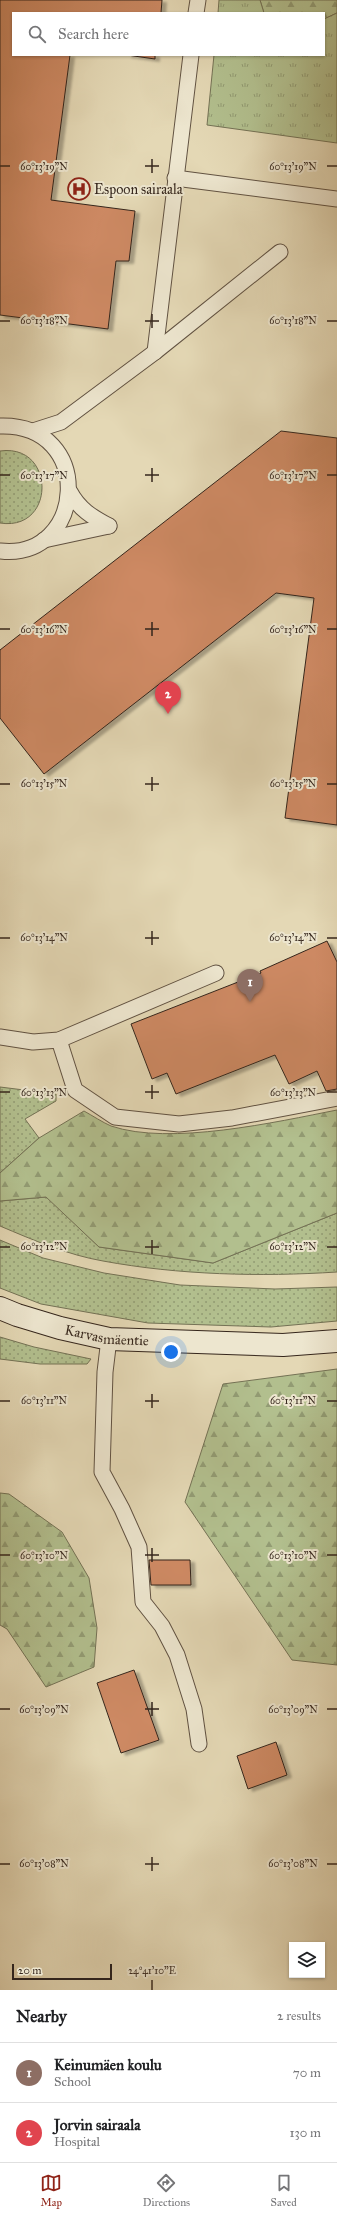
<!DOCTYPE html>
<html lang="en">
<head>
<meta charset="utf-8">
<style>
  :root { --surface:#fff; --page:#f2f2f2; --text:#202124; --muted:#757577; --line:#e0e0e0; --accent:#8f2418 }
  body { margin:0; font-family:"IM FELL Great Primer",serif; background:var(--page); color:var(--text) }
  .controls { position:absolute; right:12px; bottom:12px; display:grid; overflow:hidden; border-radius:0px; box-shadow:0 1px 3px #0004 }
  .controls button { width:36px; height:36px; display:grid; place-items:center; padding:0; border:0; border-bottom:1px solid var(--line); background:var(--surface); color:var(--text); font:20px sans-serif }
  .scale { position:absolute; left:12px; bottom:10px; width:100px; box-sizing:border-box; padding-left:4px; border:2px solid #35261c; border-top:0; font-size:11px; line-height:14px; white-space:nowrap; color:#35261c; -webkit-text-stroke:3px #ede6cf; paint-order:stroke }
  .you { position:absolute; left:171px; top:1352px; width:14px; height:14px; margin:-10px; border:3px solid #fff; border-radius:50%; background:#1a73e8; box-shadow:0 0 0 6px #1a73e833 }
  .badge { display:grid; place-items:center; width:26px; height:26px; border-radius:50%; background:var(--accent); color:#fff; font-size:13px; font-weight:700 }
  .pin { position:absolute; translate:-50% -33px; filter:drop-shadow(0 1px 2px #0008) }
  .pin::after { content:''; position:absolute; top:21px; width:14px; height:12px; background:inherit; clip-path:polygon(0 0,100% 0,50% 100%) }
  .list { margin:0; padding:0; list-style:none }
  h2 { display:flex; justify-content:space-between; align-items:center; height:52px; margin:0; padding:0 16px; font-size:17px }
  h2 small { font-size:13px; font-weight:400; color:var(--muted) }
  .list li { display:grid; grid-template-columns:26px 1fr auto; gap:12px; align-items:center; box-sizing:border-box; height:60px; padding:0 16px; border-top:1px solid var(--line) }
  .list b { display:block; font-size:15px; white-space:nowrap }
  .list p { margin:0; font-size:13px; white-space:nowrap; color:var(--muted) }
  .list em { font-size:13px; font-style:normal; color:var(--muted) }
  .icon { flex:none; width:22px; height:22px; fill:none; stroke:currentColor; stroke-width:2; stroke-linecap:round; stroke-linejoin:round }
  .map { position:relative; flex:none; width:337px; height:1990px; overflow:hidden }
  .search { position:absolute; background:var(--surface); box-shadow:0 1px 3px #0004; left:12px; right:12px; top:12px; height:44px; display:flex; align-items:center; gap:10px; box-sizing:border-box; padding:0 14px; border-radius:0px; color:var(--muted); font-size:15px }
  .sheet { height:172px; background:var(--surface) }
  nav { display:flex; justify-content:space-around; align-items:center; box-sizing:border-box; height:56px; border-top:1px solid var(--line); background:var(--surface); font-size:11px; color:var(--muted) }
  nav a { display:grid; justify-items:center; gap:2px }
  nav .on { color:var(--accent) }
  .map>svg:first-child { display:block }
  .grass { fill:url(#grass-dots); stroke:#747255 }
  .forest { fill:url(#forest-firs); stroke:#747255 }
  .park { fill:url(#park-tufts); stroke:#747255 }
  .building { fill:#cd8963; stroke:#35261c; filter:url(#shadow) }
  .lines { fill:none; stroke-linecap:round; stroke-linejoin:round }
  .lane-casing { stroke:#615242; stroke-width:17 }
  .secondary-casing { stroke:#35261c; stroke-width:24 }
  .lane { stroke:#ede6cf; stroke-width:15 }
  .secondary { stroke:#ede6cf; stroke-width:22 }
  .ticks { fill:none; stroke:#35261c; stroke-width:1.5 }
  .labels { text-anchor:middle; stroke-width:4; stroke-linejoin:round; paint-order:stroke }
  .poi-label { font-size:14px; fill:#35261c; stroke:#ede6cf; text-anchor:start }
  .street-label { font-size:14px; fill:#35261c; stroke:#ede6cf }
  .ticks-label { font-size:10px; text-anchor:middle; fill:#35261c; stroke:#ede6cf; stroke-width:4; stroke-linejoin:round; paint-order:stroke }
</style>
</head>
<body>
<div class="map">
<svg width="337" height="1990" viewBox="0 0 337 1990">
  <defs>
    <pattern id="grass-dots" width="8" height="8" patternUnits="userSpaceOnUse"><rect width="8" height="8" fill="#b2bf8e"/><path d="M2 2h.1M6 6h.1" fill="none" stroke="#929b73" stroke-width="1.8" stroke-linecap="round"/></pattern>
    <pattern id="forest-firs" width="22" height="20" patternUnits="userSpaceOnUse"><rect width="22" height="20" fill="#b2bf8e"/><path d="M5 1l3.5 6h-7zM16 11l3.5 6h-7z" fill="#929b73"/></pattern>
    <pattern id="park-tufts" width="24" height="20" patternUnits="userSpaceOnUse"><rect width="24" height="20" fill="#b2bf8e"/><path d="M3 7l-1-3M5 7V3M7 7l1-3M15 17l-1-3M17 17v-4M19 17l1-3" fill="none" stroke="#929b73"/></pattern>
    <filter id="shadow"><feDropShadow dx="4.5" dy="2.5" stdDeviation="1" flood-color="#0004"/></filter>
  </defs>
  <rect width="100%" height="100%" fill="#e4d8b5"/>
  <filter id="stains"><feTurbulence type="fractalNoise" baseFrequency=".005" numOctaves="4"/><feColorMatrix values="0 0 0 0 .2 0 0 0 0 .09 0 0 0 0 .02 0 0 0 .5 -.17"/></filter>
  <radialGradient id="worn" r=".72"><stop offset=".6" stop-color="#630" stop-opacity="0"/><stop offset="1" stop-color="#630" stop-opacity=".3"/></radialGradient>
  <!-- grass -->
  <g class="grass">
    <path d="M0 451C56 443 56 532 0 523Z"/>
    <polygon points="0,1087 56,1094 56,1101 25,1119 39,1138 0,1173"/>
    <path d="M47 1197 99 1247 213 1263 337 1213V1272C260 1277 179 1275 103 1261 68 1255 33 1240 0 1226V1201Z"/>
    <polygon points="0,1240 43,1258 104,1273 180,1285 275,1289 337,1287 337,1321 271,1327 148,1323 41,1304 0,1288"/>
    <polygon points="0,1337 34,1347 91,1359 87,1364 40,1364 0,1359"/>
  </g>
  <!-- forest -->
  <g class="forest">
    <polygon points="260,0 337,0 337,13 324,19 324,13 264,13"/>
    <path d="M337 1110V1213L213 1263 99 1247 46 1197 0 1201V1173L39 1138 84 1111C93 1116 102 1122 111 1126 170 1146 276 1122 337 1110Z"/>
    <polygon points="337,1369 337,1665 292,1660 185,1502 223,1384"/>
    <polygon points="0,1493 9,1494 62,1532 89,1578 97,1628 94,1667 46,1687 7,1629 0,1625"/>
  </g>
  <!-- park -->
  <g class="park">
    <polygon points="219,0 260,0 264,13 218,13"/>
    <polygon points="337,13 337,143 207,125 214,55 324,55 324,19"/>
  </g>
  <!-- building -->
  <g class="building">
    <polygon points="0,0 162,0 161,13 13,13 13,55 70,55 51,200 135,211 129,261 116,261 108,329 0,315"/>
    <polygon points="127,55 155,55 155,59"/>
    <polygon points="281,431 337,438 337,825 285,818 314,598 276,593 44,774 0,718 0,650"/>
    <polygon points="327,941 337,962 337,1089 326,1091 317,1071 289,1084 275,1055 176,1094 167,1073 152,1079 131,1024 261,973 260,971"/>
    <polygon points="149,1560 190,1560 191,1585 151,1585"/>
    <polygon points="134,1670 159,1740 121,1753 97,1683"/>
    <polygon points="276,1742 287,1775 248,1789 237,1756"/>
  </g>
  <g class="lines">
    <!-- lane casing -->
    <g class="lane-casing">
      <g id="lane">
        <polyline points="196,13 198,0"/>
        <polyline points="175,178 337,199"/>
        <polyline points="155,352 191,55"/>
        <path d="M0 426C96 423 86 561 0 551"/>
        <polyline points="33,431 61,422 155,352 280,252"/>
        <path d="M70 492C79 509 92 517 109 526"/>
        <polyline points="44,540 109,526"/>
        <polyline points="0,1037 33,1042 59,1040 216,973"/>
        <polyline points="59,1040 75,1090 115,1117 179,1124 232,1118 337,1098"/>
        <polyline points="109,1339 105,1372 102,1472 122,1509 139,1547 143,1602 162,1626 177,1655 194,1709 199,1744"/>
      </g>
    </g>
    <!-- secondary casing -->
    <g class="secondary-casing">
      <g id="secondary">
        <path id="s1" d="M0 1308 17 1315 60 1328 109 1339 283 1345 337 1341"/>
      </g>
    </g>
    <!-- lane -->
    <use href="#lane" class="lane"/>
    <!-- secondary -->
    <use href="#secondary" class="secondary"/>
  </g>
  <!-- ticks -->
  <path class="ticks" d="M152 159V173M0 166H10M145 166H159M327 166H337M152 314V328M0 321H10M145 321H159M327 321H337M152 468V482M0 475H10M145 475H159M327 475H337M152 622V636M0 629H10M145 629H159M327 629H337M152 777V791M0 784H10M145 784H159M327 784H337M152 931V945M0 938H10M145 938H159M327 938H337M152 1085V1099M0 1092H10M145 1092H159M327 1092H337M152 1240V1254M0 1247H10M145 1247H159M327 1247H337M152 1394V1408M0 1401H10M145 1401H159M327 1401H337M152 1548V1562M0 1555H10M145 1555H159M327 1555H337M152 1702V1716M0 1709H10M145 1709H159M327 1709H337M152 1857V1871M0 1864H10M145 1864H159M327 1864H337M152 1980V1990"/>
  <!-- icons -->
  <defs>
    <g id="hospital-ring" transform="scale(1.15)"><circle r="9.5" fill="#ede6cf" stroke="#8f2418" stroke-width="1.5"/><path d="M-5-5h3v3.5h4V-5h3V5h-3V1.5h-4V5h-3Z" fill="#8f2418"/></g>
  </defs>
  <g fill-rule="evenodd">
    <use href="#hospital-ring" x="79" y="189"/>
  </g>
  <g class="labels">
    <!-- poi labels -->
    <g class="poi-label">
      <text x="94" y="194">Espoon sairaala</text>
    </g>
    <!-- street labels -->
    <g class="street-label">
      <text dy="5" stroke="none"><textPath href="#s1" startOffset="111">Karvasmäentie</textPath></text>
    </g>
  </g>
  <g class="ticks-label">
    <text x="44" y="170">60°13'19"N</text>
    <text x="293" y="170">60°13'19"N</text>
    <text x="44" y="324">60°13'18"N</text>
    <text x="293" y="324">60°13'18"N</text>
    <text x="44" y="479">60°13'17"N</text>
    <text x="293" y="479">60°13'17"N</text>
    <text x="44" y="633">60°13'16"N</text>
    <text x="293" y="633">60°13'16"N</text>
    <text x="44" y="787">60°13'15"N</text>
    <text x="293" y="787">60°13'15"N</text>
    <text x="44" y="941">60°13'14"N</text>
    <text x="293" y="941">60°13'14"N</text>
    <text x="44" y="1096">60°13'13"N</text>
    <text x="293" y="1096">60°13'13"N</text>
    <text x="44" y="1250">60°13'12"N</text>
    <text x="293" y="1250">60°13'12"N</text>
    <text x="44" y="1404">60°13'11"N</text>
    <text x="293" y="1404">60°13'11"N</text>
    <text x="44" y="1559">60°13'10"N</text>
    <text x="293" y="1559">60°13'10"N</text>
    <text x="44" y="1713">60°13'09"N</text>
    <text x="293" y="1713">60°13'09"N</text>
    <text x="44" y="1867">60°13'08"N</text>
    <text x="293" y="1867">60°13'08"N</text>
    <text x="152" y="1974">24°41'10"E</text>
  </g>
  <rect width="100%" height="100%" filter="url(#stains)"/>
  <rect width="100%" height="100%" fill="url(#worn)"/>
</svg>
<div class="controls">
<button><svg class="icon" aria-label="layers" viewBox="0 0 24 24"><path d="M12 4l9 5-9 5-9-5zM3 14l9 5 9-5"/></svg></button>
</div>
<div class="scale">20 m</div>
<div class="you"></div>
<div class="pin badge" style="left:250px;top:1002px;background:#8d6e63">1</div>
<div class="pin badge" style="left:168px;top:714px;background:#e0444e">2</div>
<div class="search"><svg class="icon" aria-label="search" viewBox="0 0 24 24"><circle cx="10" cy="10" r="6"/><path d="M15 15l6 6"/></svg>Search here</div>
</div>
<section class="sheet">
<h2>Nearby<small>2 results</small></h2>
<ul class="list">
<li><span class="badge" style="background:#8d6e63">1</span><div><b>Keinumäen koulu</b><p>School</p></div><em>70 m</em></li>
<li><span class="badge" style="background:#e0444e">2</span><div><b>Jorvin sairaala</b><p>Hospital</p></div><em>130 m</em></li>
</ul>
</section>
<nav>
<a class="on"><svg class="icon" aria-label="map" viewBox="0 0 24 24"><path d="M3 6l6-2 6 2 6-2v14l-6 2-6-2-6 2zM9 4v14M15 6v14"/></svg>Map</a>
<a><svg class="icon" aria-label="directions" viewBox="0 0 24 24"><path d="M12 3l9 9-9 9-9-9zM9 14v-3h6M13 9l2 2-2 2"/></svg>Directions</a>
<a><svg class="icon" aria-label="saved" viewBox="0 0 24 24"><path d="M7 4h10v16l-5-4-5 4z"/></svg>Saved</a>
</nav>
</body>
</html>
